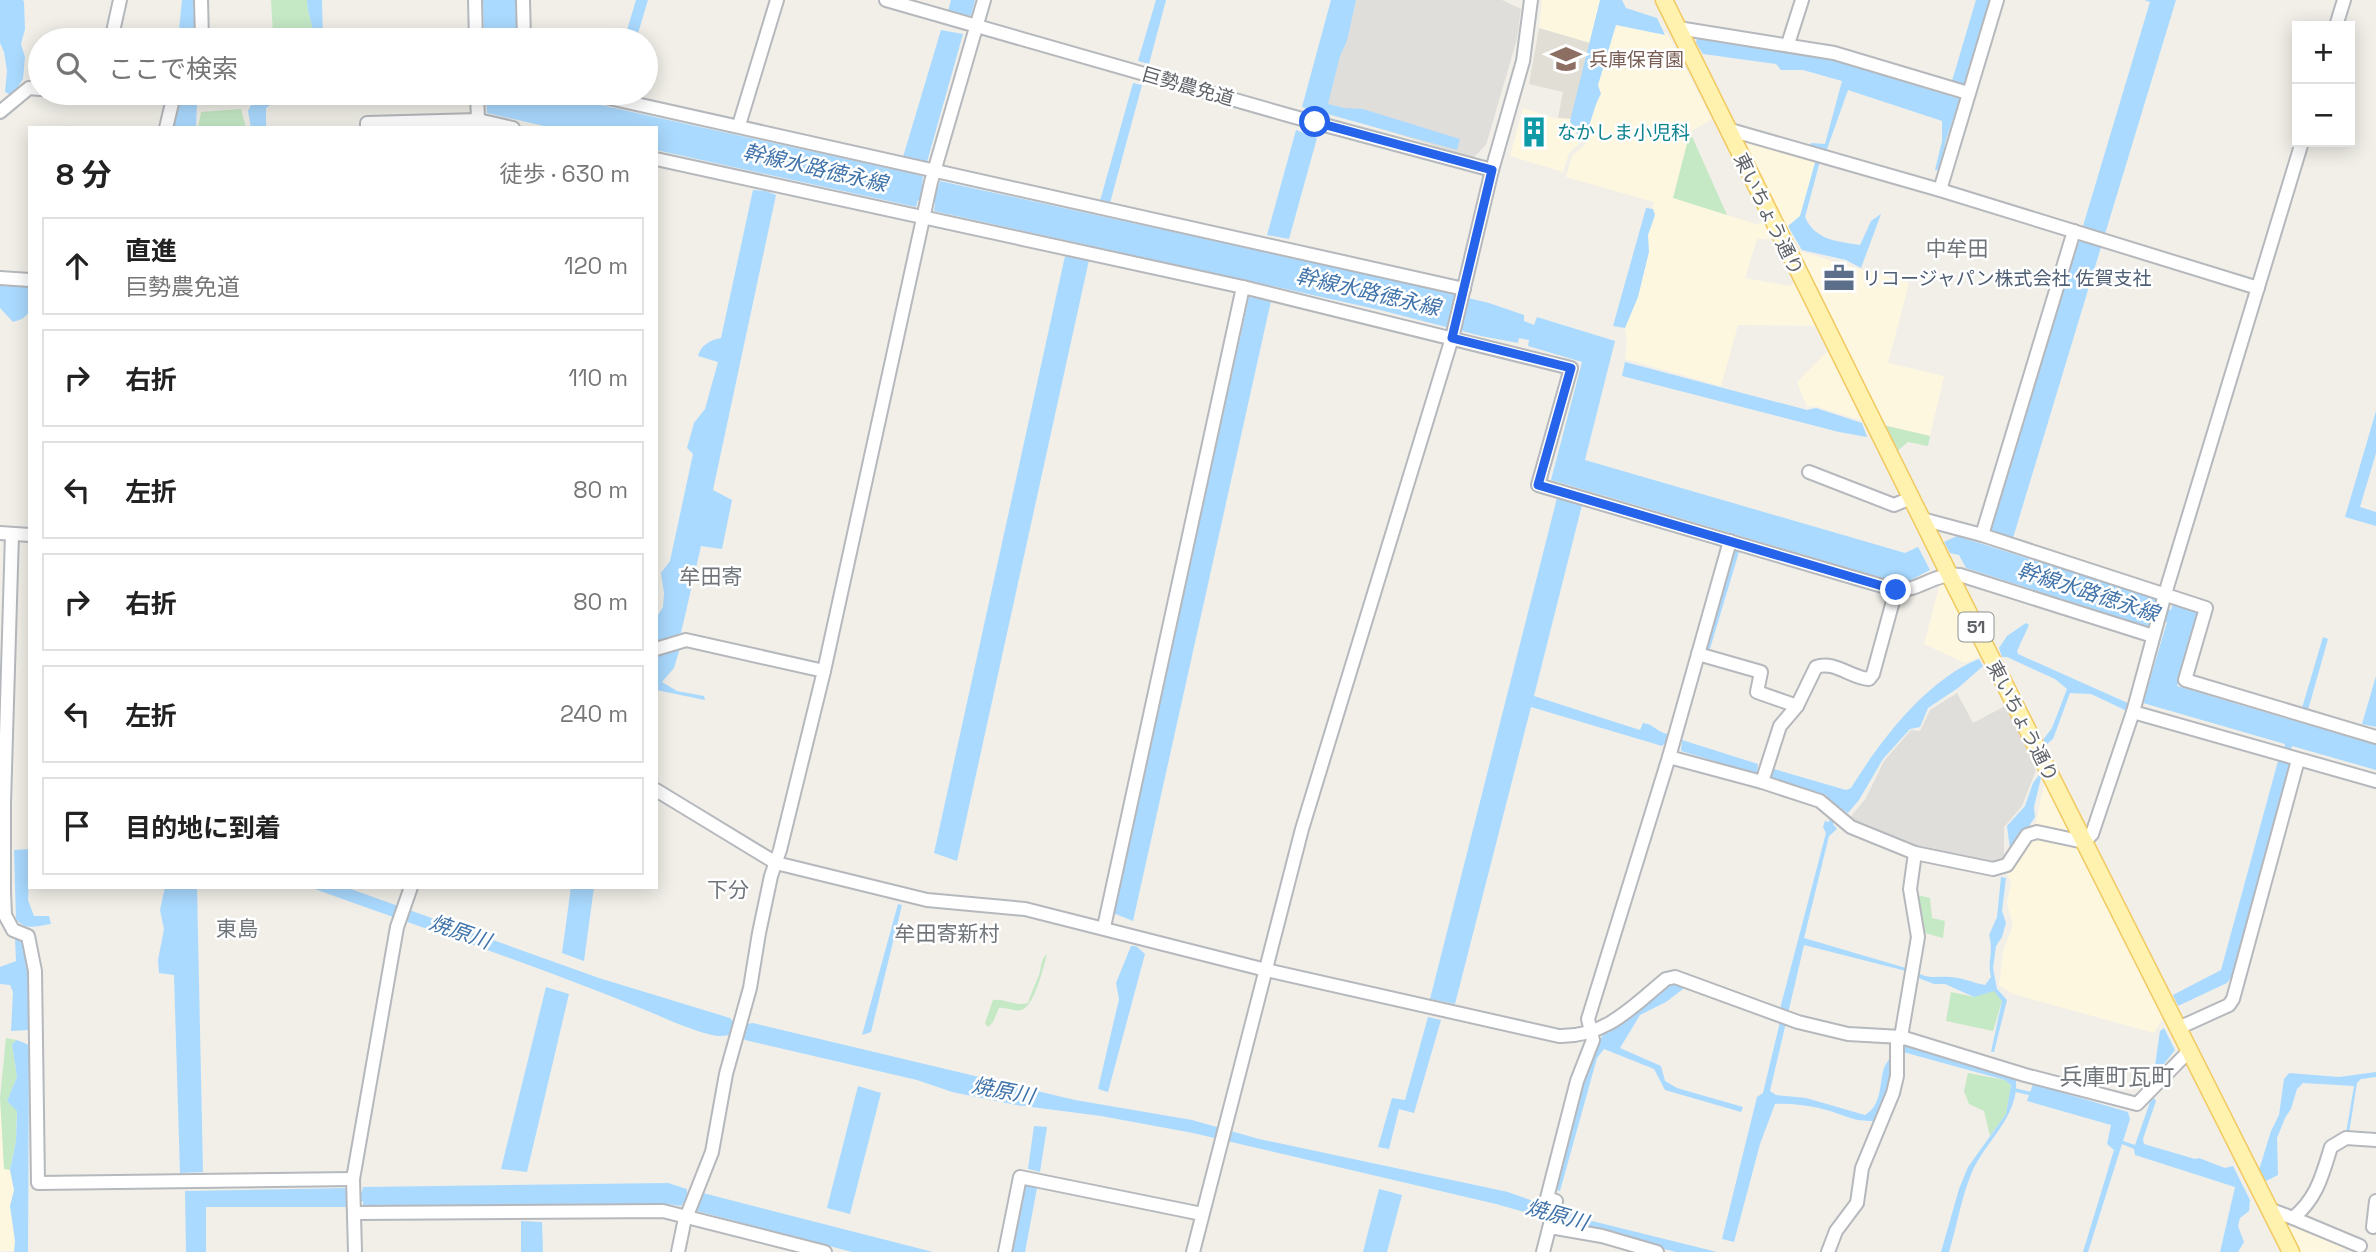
<!DOCTYPE html>
<html lang="ja">
<head>
<meta charset="utf-8">
<style>
  :root { --surface:#fff; --page:#f2f2f2; --text:#222; --muted:#767676; --line:#e0e0e0 }
  body { margin:0; font-family:"Space Grotesk","Noto Sans JP",sans-serif; background:var(--page); color:var(--text) }
  .controls { position:absolute; right:21px; top:21px; display:grid; overflow:hidden; border-radius:0px; box-shadow:0 4px 18px #0003 }
  .controls button { width:63px; height:63px; display:grid; place-items:center; padding:0; border:0; border-bottom:2px solid var(--line); background:var(--surface); color:var(--text); font:35px sans-serif }
  .stop { position:absolute; width:21px; height:21px; margin:-16px; border:5px solid #2563eb; border-radius:50%; background:#fff }
  .stop.end { background:#2563eb; border-color:#fff; box-shadow:0 2px 7px #0008 }
  .list { margin:0; padding:0; list-style:none }
  h2 { display:flex; justify-content:space-between; align-items:center; height:91px; margin:0; padding:0 28px; font-size:30px }
  h2 small { font-size:23px; font-weight:400; color:var(--muted) }
  .list li { display:grid; grid-template-columns:46px 1fr auto; gap:21px; align-items:center; box-sizing:border-box; height:98px; margin:0 14px 14px; padding:0 14px; border:2px solid var(--line); border-radius:0px }
  .list b { display:block; font-size:26px; white-space:nowrap }
  .list p { margin:0; font-size:23px; white-space:nowrap; color:var(--muted) }
  .list em { font-size:23px; font-style:normal; color:var(--muted) }
  .icon { flex:none; width:38px; height:38px; fill:none; stroke:currentColor; stroke-width:2; stroke-linecap:round; stroke-linejoin:round }
  .map { position:relative; flex:none; width:2376px; height:1252px; overflow:hidden }
  .search { position:absolute; background:var(--surface); box-shadow:0 4px 18px #0003; left:28px; top:28px; width:630px; height:77px; display:flex; align-items:center; gap:18px; box-sizing:border-box; padding:0 24px; border-radius:38px; color:var(--muted); font-size:26px }
  .panel { position:absolute; background:var(--surface); box-shadow:0 4px 18px #0003; left:28px; top:126px; width:630px; height:763px; border-radius:0px }
  .map>svg:first-child { display:block }
  .commercial { fill:#fef7e0 }
  .industrial { fill:#e0deda }
  .education { fill:#e1ded6 }
  .green { fill:#c5e8c5 }
  .water { fill:#aadaff }
  .lines { fill:none; stroke-linecap:round; stroke-linejoin:round }
  .stream { stroke:#aadaff; stroke-width:3.5 }
  .minor-casing { stroke:#b5b8bc; stroke-width:16 }
  .major-casing { stroke:#f2c960; stroke-width:19 }
  .minor { stroke:#fff; stroke-width:12 }
  .major { stroke:#fff2af; stroke-width:16 }
  .route { stroke:#2563eb; stroke-width:9 }
  .labels { text-anchor:middle; stroke-width:5; stroke-linejoin:round; paint-order:stroke }
  .shield { fill:#fff; stroke:#8f9295; stroke-width:2 }
  .shield-label { font-size:18px; font-weight:bold; fill:#5f6368 }
  .education-label { font-size:19px; fill:#785e54; stroke:#fff; text-anchor:start }
  .street-label { font-size:19px; fill:#5f6368; stroke:#fff }
  .culture-label { font-size:19px; fill:#0d838f; stroke:#fff; text-anchor:start }
  .service-label { font-size:19px; fill:#4e5e75; stroke:#fff; text-anchor:start }
  .water-label { font-size:21px; font-style:italic; fill:#4174aa; stroke:#fff }
  .neighbourhood-label { font-size:21px; fill:#70757a; stroke:#fff }
  .quarter-label { font-size:23px; fill:#70757a; stroke:#fff }
</style>
</head>
<body>
<div class="map">
<svg width="2376" height="1252" viewBox="0 0 2376 1252">
  <rect width="100%" height="100%" fill="#f1efe8"/>
  <!-- commercial -->
  <g class="commercial">
    <polygon points="1542,0 1604,0 1593,44 1539,28"/>
    <polygon points="1614,20 1667,33 1712,119 1690,132 1674,198 1756,224 1765,222 1773,239 1757,239 1745,278 1790,286 1794,283 1816,326 1738,325 1721,386 1625,359 1627,341 1625,328 1654,202 1566,177 1572,156 1586,144 1584,139 1569,153 1563,172 1510,156 1523,108 1554,118 1576,119"/>
    <polygon points="1740,136 1820,158 1800,222 1787,229"/>
    <polygon points="1798,251 1909,283 1888,363 1944,376 1930,436 1883,425"/>
    <polygon points="1830,349 1864,421 1814,406 1807,407 1797,382"/>
    <polygon points="1940,583 1945,583 1980,657 1965,663 1924,644"/>
    <polygon points="2045,781 2163,1018 2154,1033 2013,994 1999,985 2004,947 2013,926 2007,903 2011,883 2006,870 2035,827"/>
    <polygon points="0,1098 21,1098 20,1251 0,1251"/>
    <polygon points="2275,1214 2346,1243 2345,1249 2332,1252 2295,1252"/>
  </g>
  <!-- industrial -->
  <g class="industrial">
    <polygon points="1351,0 1502,0 1521,9 1517,39 1486,145 1473,158 1325,111"/>
    <polygon points="1957,693 1973,723 2007,705 2036,770 2022,806 2004,827 2004,860 1990,864 1911,849 1848,820 1866,798 1884,761 1911,730 1920,731 1930,710"/>
  </g>
  <!-- education -->
  <polygon class="education" points="1539,28 1593,44 1576,119 1558,118 1563,92 1529,84"/>
  <!-- green -->
  <g class="green">
    <path d="M271 0H307C307 16 315 24 312 40H248L247 36 273 34Z"/>
    <polygon points="241,109 246,128 198,128 201,112"/>
    <polygon points="1690,132 1727,215 1673,198"/>
    <polygon points="1883,425 1930,436 1928,446 1908,442 1895,453"/>
    <polygon points="1914,894 1930,898 1932,918 1945,921 1943,938 1921,932"/>
    <path d="M1047 954C1044 966 1034 1008 1021 1010 1014 1012 1006 1007 999 1008L993 1022 988 1027 985 1023 993 1000C1005 998 1016 1007 1028 1003 1031 993 1035 985 1039 975 1042 967 1040 960 1047 954Z"/>
    <polygon points="1994,990 2002,1001 1993,1031 1946,1021 1951,992 1974,997"/>
    <polygon points="6,1038 17,1040 12,1044 17,1077 7,1101 17,1110 16,1141 10,1170 4,1169 0,1098"/>
    <polygon points="1968,1073 2005,1080 2011,1085 2006,1114 1990,1136 1984,1111 1969,1104 1964,1091"/>
  </g>
  <!-- water -->
  <g class="water">
    <polygon points="0,0 23,0 24,2 25,29 21,44 25,57 23,79 12,96 5,92 7,71 4,52 0,43"/>
    <polygon points="182,0 196,0 195,40 178,40"/>
    <path d="M307 0H322L323 40H312C315 24 307 16 307 0Z"/>
    <polygon points="483,0 516,0 517,40 484,40"/>
    <polygon points="636,0 648,0 636,40 624,40"/>
    <polygon points="951,0 975,0 971,16 948,11"/>
    <polygon points="1156,0 1166,0 1149,64 1138,61"/>
    <polygon points="1331,0 1356,0 1347,41 1340,56 1328,104 1344,108 1363,109 1460,139 1457,150 1302,107"/>
    <path d="M1600 0H1622L1626 8 1657 18 1665 35 1616 25 1598 85 1601 94C1592 109 1592 128 1580 140L1570 121Z"/>
    <polygon points="1976,0 1990,0 1965,85 1952,81"/>
    <polygon points="2144,0 2176,0 2105,234 2083,226 2150,2"/>
    <polygon points="941,30 963,34 927,162 903,157"/>
    <polygon points="1697,36 1833,60 1960,99 1946,140 1939,170 1935,170 1942,141 1942,121 1848,90 1826,152 1809,148 1811,143 1825,144 1842,81 1803,70 1781,70 1776,64 1703,54 1696,43"/>
    <polygon points="1133,83 1142,85 1110,203 1100,201"/>
    <polygon points="185,93 195,93 193,101 197,104 196,128 172,128 180,105 186,102"/>
    <polygon points="296,93 325,93 325,96 274,102 266,108 266,128 251,128 248,111 253,101"/>
    <polygon points="486,93 546,93 910,173 923,176 922,185 938,187 940,181 1389,279 1489,303 1524,315 1524,321 1534,325 1537,317 1615,341 1585,460 1905,553 1918,547 1930,570 1903,584 1551,480 1582,362 1528,346 1529,340 1519,338 1518,343 1481,336 1380,310 934,211 935,203 918,200 916,207 656,150 656,128 553,128 487,113"/>
    <polygon points="1296,130 1317,138 1289,239 1267,235"/>
    <path d="M1816 159 1820 161 1805 217C1816 241 1837 241 1860 245L1871 221 1881 214 1861 268 1846 260 1802 250 1788 226 1800 216Z"/>
    <path d="M753 190 766 191 776 195 713 490 732 500 722 549 701 546 681 633 670 639 671 649 680 648 674 668 662 682 677 691 704 696 705 700 656 690V654L666 651 664 640 656 642V618L663 607 664 593 661 573 670 561 693 454 687 448 694 423 705 409 718 362 698 356C701 345 710 340 721 338Z"/>
    <polygon points="1646,208 1653,209 1655,215 1648,235 1649,252 1638,297 1625,328 1613,326"/>
    <polygon points="2079,241 2101,247 2013,538 1990,530"/>
    <polygon points="1065,256 1089,260 957,861 934,853"/>
    <polygon points="0,284 30,286 30,312 22,319 13,322 0,308"/>
    <polygon points="1249,297 1271,301 1133,921 1113,913"/>
    <polygon points="1625,362 1807,410 1816,408 1862,423 1867,437 1839,432 1622,376"/>
    <polygon points="2376,411 2376,453 2360,507 2376,512 2376,526 2345,517"/>
    <path d="M1557 498 1582 505 1534 696 1640 730 1643 723C1654 724 1657 732 1667 734V741L1662 746 1531 707 1455 1004 1430 999Z"/>
    <polygon points="1957,536 2158,599 2156,606 2171,610 2173,603 2199,612 2177,686 2376,745 2376,770 2292,746 2287,763 2290,764 2233,975 2227,983 2178,1006 2173,995 2221,970 2278,761 2281,762 2285,744 2143,703 2167,622 2152,618 2149,627 1966,568 1959,555 1950,553 1944,542"/>
    <polygon points="1737,550 1739,552 1709,652 1705,649 1734,551"/>
    <polygon points="2026,623 2029,625 2017,651 2018,654 2130,704 2127,711 2091,694 2070,693 2053,739 2046,745 2043,740 2052,728 2067,689 2055,679 2007,657 2002,657 1999,648 2007,636"/>
    <polygon points="2323,637 2328,639 2308,710 2302,708"/>
    <path d="M1979 659 1983 666 1958 688 1928 708 1920 727 1910 729 1883 759 1859 800 1848 813 1840 808 1836 811 1833 824 1837 829 1829 836 1804 938 1916 971C1926 980 1938 976 1949 977 1961 977 1973 983 1985 985L1991 977C1987 961 1994 951 1989 935L1997 917 2001 877 2006 878 2002 911 2006 923 2002 937 1996 946 1993 968 1997 989 2007 1000 1994 1052H1991L2002 1001 1994 991 1974 997 1945 984H1934L1916 977 1910 972 1804 945 1770 1091 1776 1095 1806 1098 1865 1115C1882 1105 1879 1085 1884 1068 1886 1063 1890 1058 1893 1053 1891 1077 1889 1102 1873 1121 1853 1121 1849 1117 1830 1111 1813 1106 1793 1103 1775 1104L1760 1144 1734 1242 1722 1239 1757 1097 1763 1093 1779 1026 1781 1005 1826 833 1823 827 1825 821 1829 822 1834 805 1826 795 1770 779 1774 769 1846 790 1851 788C1880 741 1926 680 1979 659Z"/>
    <polygon points="2376,676 2376,727 2362,724"/>
    <polygon points="1682,740 1758,764 1757,774 1681,751"/>
    <polygon points="2039,775 2041,778 2034,807 2035,817 2015,848 2010,849 2007,826 2025,806 2033,783"/>
    <path d="M30 849 28 900 34 916H49L51 924C37 926 25 931 16 919L14 850Z"/>
    <polygon points="165,887 197,887 203,1172 180,1173 174,975 159,973 158,960 164,929 160,910"/>
    <path d="M309 887H345L599 978 730 1018C735 1025 744 1025 753 1023L1075 1100 1192 1120 1259 1139 1508 1192 1550 1207 1546 1218 1496 1204 1193 1133 1101 1116 1016 1105 952 1092 917 1080 745 1040C737 1031 731 1036 721 1036 708 1037 668 1020 655 1014 542 967 425 929 309 887Z"/>
    <polygon points="571,887 594,887 584,961 562,953"/>
    <polygon points="898,904 902,905 871,1032 862,1035"/>
    <polygon points="15,937 26,942 30,981 29,1030 11,1031 13,992 10,985 0,984 0,967 16,961"/>
    <polygon points="1131,946 1136,946 1145,954 1108,1092 1098,1089 1119,999 1116,983"/>
    <polygon points="1683,984 1683,989 1666,1002 1640,1015 1620,1048 1661,1066 1665,1081 1677,1088 1743,1107 1741,1112 1665,1090 1654,1069 1604,1049 1597,1058 1560,1191 1556,1190 1591,1055 1603,1035 1667,986"/>
    <polygon points="546,987 569,994 527,1172 501,1169"/>
    <polygon points="1428,1017 1441,1020 1414,1113 1399,1109 1389,1149 1378,1147 1392,1098 1405,1100"/>
    <polygon points="2164,1028 2175,1050 2160,1069 2155,1066 2160,1031"/>
    <polygon points="17,1040 29,1045 28,1252 14,1252 15,1241 10,1206 14,1190 10,1170 16,1141 17,1111 7,1101 17,1077 12,1044"/>
    <path d="M1906 1044 2010 1075 2016 1079C2019 1117 1986 1140 1972 1172 1961 1198 1957 1226 1949 1252H1941L1959 1189 1968 1167 2006 1114 2011 1085 2005 1080 1903 1052Z"/>
    <polygon points="2376,1072 2376,1077 2361,1079 2357,1083 2349,1133 2346,1133 2354,1086 2303,1083 2297,1089 2291,1109 2285,1118 2277,1138 2278,1175 2266,1181 2259,1170 2271,1131 2279,1115 2284,1079 2289,1073 2339,1077"/>
    <polygon points="2033,1084 2128,1112 2130,1119 2123,1141 2135,1145 2150,1102 2154,1098 2156,1101 2143,1139 2144,1144 2195,1159 2199,1158 2225,1168 2233,1166 2250,1200 2249,1211 2240,1218 2238,1226 2244,1242 2238,1252 2220,1252 2235,1187 2135,1155 2134,1149 2122,1144 2088,1252 2083,1252 2114,1150 2107,1144 2111,1125 2027,1101"/>
    <polygon points="858,1086 881,1093 850,1214 827,1208"/>
    <polygon points="1034,1126 1047,1127 1040,1172 1028,1169"/>
    <polygon points="668,1183 687,1189 687,1193 701,1197 703,1193 933,1252 852,1252 697,1211 698,1206 684,1202 681,1206 668,1204 363,1206 363,1201 346,1202 346,1207 206,1207 206,1252 186,1252 185,1191 345,1188 346,1193 362,1192 363,1187"/>
    <polygon points="1026,1185 1037,1188 1025,1252 1012,1252"/>
    <polygon points="1379,1189 1402,1195 1387,1252 1363,1252"/>
    <polygon points="1561,1210 1578,1214 1584,1219 1717,1252 1676,1252 1558,1222"/>
    <polygon points="521,1221 542,1222 543,1252 521,1252"/>
  </g>
  <g class="lines">
    <!-- stream -->
    <g class="stream">
      <polyline points="2089,244 2094,230"/>
      <polyline points="2015,1090 2032,1094"/>
    </g>
    <!-- minor casing -->
    <g class="minor-casing">
      <g id="minor">
        <polyline points="201,0 202,40"/>
        <polyline points="475,0 476,40"/>
        <polyline points="523,0 524,40"/>
        <polyline points="886,0 1291,116 1492,170"/>
        <polyline points="2336,26 2344,0"/>
        <polyline points="1678,28 1834,53 1968,93"/>
        <polyline points="114,40 114,27 120,0"/>
        <polyline points="1788,44 1802,0"/>
        <polyline points="89,93 167,96 173,99"/>
        <polyline points="477,93 478,120"/>
        <polyline points="587,93 1464,289"/>
        <polyline points="0,112 29,88 40,89"/>
        <polyline points="739,125 777,0"/>
        <polyline points="166,128 173,99 198,93"/>
        <polyline points="367,128 367,123 478,120 513,128"/>
        <polyline points="1727,129 1940,190 2258,288"/>
        <path d="M656 159 1243 287 1571 368 1538 485 1896 590C1920 591 1933 573 1960 575L2153 636"/>
        <polyline points="1940,190 1997,0"/>
        <polyline points="0,278 30,280"/>
        <polyline points="1809,472 1894,505 1911,498"/>
        <polyline points="1922,519 1982,535 2206,608 2185,680 2376,737"/>
        <polyline points="0,533 30,535"/>
        <polyline points="12,534 4,803 4,892 5,915 13,930 28,936 35,971 38,1183 353,1179"/>
        <polyline points="1982,535 2074,231"/>
        <polyline points="656,649 686,640 824,671"/>
        <polyline points="1698,654 1761,672 1757,692 1797,706"/>
        <polyline points="2133,712 2376,781"/>
        <path d="M1762 782 1780 726 1797 706 1816 667C1834 660 1851 678 1869 679L1873 674 1896 590"/>
        <path d="M656 790 776 863 927 900 1025 909 1266 970 1559 1036C1606 1037 1632 1007 1666 979L1675 977 1798 1022 1848 1034 1901 1037 1918 937 1910 889 1915 853 1851 827 1820 801 1762 782 1669 757"/>
        <polyline points="1915,853 1993,869 2007,865 2027,835 2037,832 2084,842 2092,834 2133,712 2165,594 2302,142"/>
        <polyline points="1104,927 1243,287"/>
        <polyline points="2180,1030 2185,1025 2229,1005 2233,999 2298,760"/>
        <path d="M2269 1209 2293 1218C2317 1198 2322 1176 2331 1147L2346 1138 2376 1140"/>
        <polyline points="354,1213 663,1211 825,1252"/>
        <polyline points="2293,1218 2360,1246"/>
        <polyline points="1550,1227 1602,1236 1657,1252"/>
        <polyline points="2373,1227 2376,1201"/>
        <polyline points="355,1252 353,1179 397,927 411,887"/>
        <polyline points="678,1252 684,1223 712,1152 726,1074 750,988 759,933 771,876 780,850 824,671 931,182 984,0"/>
        <polyline points="1005,1252 1020,1177 1202,1214"/>
        <polyline points="1193,1252 1302,829 1452,338 1492,170 1523,61 1531,0"/>
        <polyline points="1543,1252 1556,1201 1547,1198 1577,1081 1593,1040 1588,1019 1669,757 1730,541"/>
        <polyline points="1828,1252 1836,1231 1857,1203 1862,1168 1893,1093 1897,1076 1897,1044 1901,1037 2025,1075 2137,1104 2189,1051"/>
      </g>
    </g>
    <!-- major casing -->
    <g class="major-casing">
      <polyline id="major" points="1664,0 1949,574 2291,1252"/>
    </g>
    <!-- minor -->
    <use href="#minor" class="minor"/>
    <!-- major -->
    <use href="#major" class="major"/>
  </g>
  <g class="lines">
    <!-- route -->
    <polyline class="route" points="1315,122 1492,170 1452,338 1571,368 1538,485 1896,590"/>
  </g>
  <!-- icons -->
  <defs>
    <g id="school-bare" transform="scale(2.415)"><path d="M0-5L7-2L0 1L-7-2ZM-4 1L0 2.5L4 1V4Q0 6-4 4Z" fill="#8d6e63" stroke="#fff" stroke-width="2.5" paint-order="stroke"/></g>
    <g id="building-bare" transform="scale(2.415)"><path d="M-4-6H4V6H1V3H-1V6H-4ZM-2.5-4.3h1.7v1.8h-1.7ZM.8-4.3h1.7v1.8H.8ZM-2.5-1h1.7V.8h-1.7ZM.8-1h1.7V.8H.8Z" fill="#0f9aa8" stroke="#fff" stroke-width="2.5" paint-order="stroke"/></g>
    <g id="office-bare" transform="scale(2.415)"><path d="M-6-3h4V-5.5h4V-3h4V5H-6ZM-1-4.5V-3h2v-1.5ZM-6 0V1H6V0Z" fill="#5c6f8a" stroke="#fff" stroke-width="2.5" paint-order="stroke"/></g>
  </defs>
  <g fill-rule="evenodd">
    <use href="#school-bare" x="1566" y="59"/>
    <use href="#building-bare" x="1534" y="132"/>
    <use href="#office-bare" x="1839" y="278"/>
  </g>
  <g class="labels">
    <!-- shield labels -->
    <rect class="shield" x="1958.5" y="612.5" width="35" height="29" rx="5"/>
    <g class="shield-label">
      <text x="1976" y="633">51</text>
    </g>
    <!-- education labels -->
    <g class="education-label">
      <text x="1589" y="66">兵庫保育園</text>
    </g>
    <!-- street labels -->
    <g class="street-label">
      <text transform="translate(1188 86) rotate(16)" y="7">巨勢農免道</text>
      <text transform="translate(1769 214) rotate(64)" y="7">東いちょう通り</text>
      <text transform="translate(2023 721) rotate(63)" y="7">東いちょう通り</text>
    </g>
    <!-- culture labels -->
    <g class="culture-label">
      <text x="1557" y="139">なかしま小児科</text>
    </g>
    <!-- service labels -->
    <g class="service-label">
      <text x="1862" y="285">リコージャパン株式会社 佐賀支社</text>
    </g>
    <!-- water labels -->
    <g class="water-label">
      <text transform="translate(815 168) rotate(13)" y="7">幹線水路徳永線</text>
      <text transform="translate(1368 292) rotate(13)" y="7">幹線水路徳永線</text>
      <text transform="translate(2088 592) rotate(18)" y="7">幹線水路徳永線</text>
      <text transform="translate(460 932) rotate(19)" y="7">焼原川</text>
      <text transform="translate(1003 1091) rotate(11)" y="7">焼原川</text>
      <text transform="translate(1557 1215) rotate(16)" y="7">焼原川</text>
    </g>
    <!-- neighbourhood labels -->
    <g class="neighbourhood-label">
      <text x="1957" y="256">中牟田</text>
      <text x="711" y="584">牟田寄</text>
      <text x="728" y="897">下分</text>
      <text x="237" y="936">東島</text>
      <text x="947" y="941">牟田寄新村</text>
    </g>
    <!-- quarter labels -->
    <g class="quarter-label">
      <text x="2117" y="1085">兵庫町瓦町</text>
    </g>
  </g>
</svg>
<div class="controls">
<button>+</button>
<button>−</button>
</div>
<div class="stop" style="left:1315px;top:122px"></div>
<div class="stop end" style="left:1896px;top:590px"></div>
<div class="search"><svg class="icon" aria-label="search" viewBox="0 0 24 24"><circle cx="10" cy="10" r="6"/><path d="M15 15l6 6"/></svg>ここで検索</div>
<section class="panel">
<h2>8 分<small>徒歩 · 630 m</small></h2>
<ul class="list">
<li><svg class="icon" aria-label="ahead" viewBox="0 0 24 24"><path d="M12 20V5M6 11l6-6 6 6"/></svg><div><b>直進</b><p>巨勢農免道</p></div><em>120 m</em></li>
<li><svg class="icon" aria-label="right" viewBox="0 0 24 24"><path d="M7 20v-9h11M14 6l5 5-5 5"/></svg><div><b>右折</b></div><em>110 m</em></li>
<li><svg class="icon" aria-label="left" viewBox="0 0 24 24"><path d="M17 20v-9H6M10 6l-5 5 5 5"/></svg><div><b>左折</b></div><em>80 m</em></li>
<li><svg class="icon" aria-label="right" viewBox="0 0 24 24"><path d="M7 20v-9h11M14 6l5 5-5 5"/></svg><div><b>右折</b></div><em>80 m</em></li>
<li><svg class="icon" aria-label="left" viewBox="0 0 24 24"><path d="M17 20v-9H6M10 6l-5 5 5 5"/></svg><div><b>左折</b></div><em>240 m</em></li>
<li><svg class="icon" aria-label="arrive" viewBox="0 0 24 24"><path d="M6 21V4h12l-3 4 3 4H6"/></svg><div><b>目的地に到着</b></div></li>
</ul>
</section>
</div>
</body>
</html>
